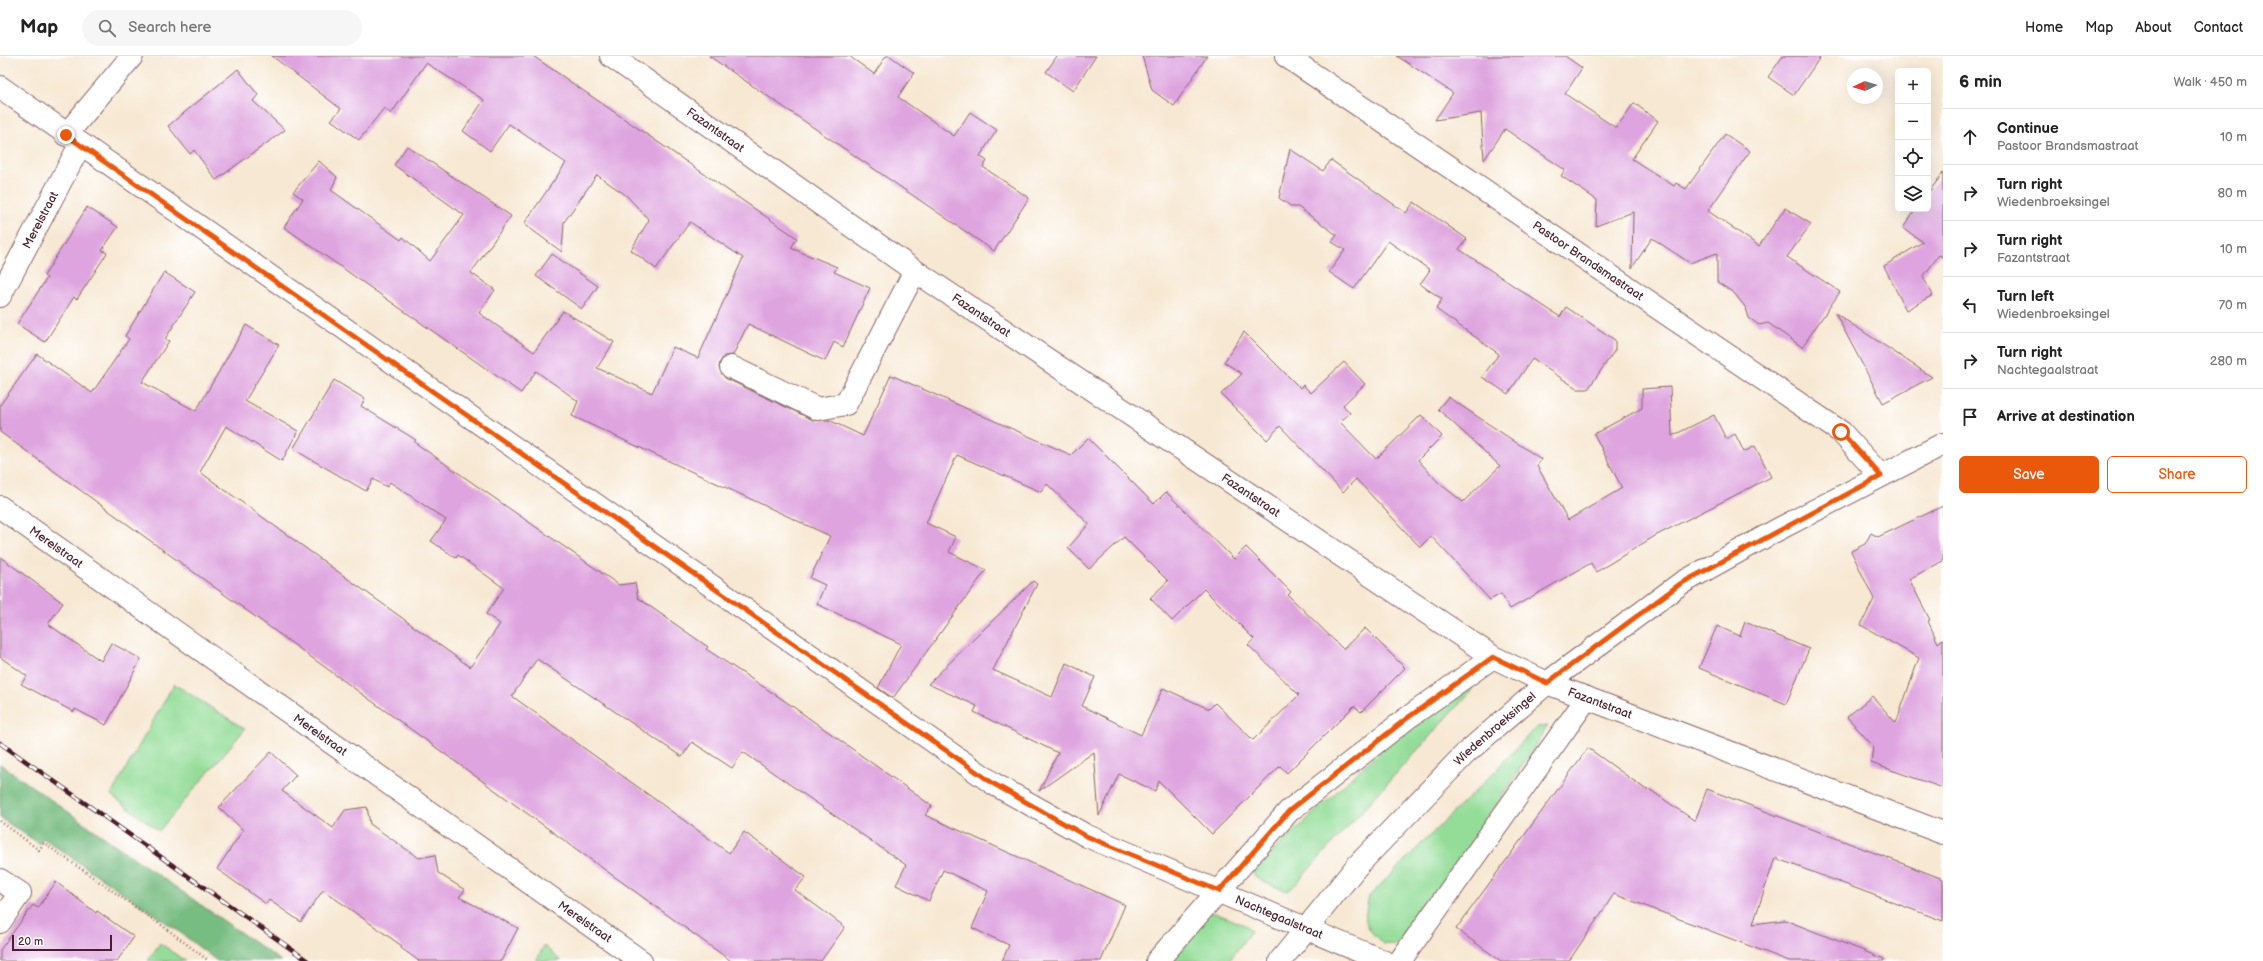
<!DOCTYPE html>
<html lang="en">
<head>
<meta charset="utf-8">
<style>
  :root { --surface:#fff; --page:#f6f6f6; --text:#222; --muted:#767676; --line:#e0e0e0; --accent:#ea580c }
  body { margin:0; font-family:"Balsamiq Sans",sans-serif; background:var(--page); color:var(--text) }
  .controls { position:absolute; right:12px; top:12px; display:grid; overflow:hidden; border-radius:6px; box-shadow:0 4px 16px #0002 }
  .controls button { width:36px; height:36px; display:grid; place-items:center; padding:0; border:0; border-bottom:1px solid var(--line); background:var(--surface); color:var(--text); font:20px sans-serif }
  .compass { position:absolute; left:1847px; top:12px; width:36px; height:36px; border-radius:50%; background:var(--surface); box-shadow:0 4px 16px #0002; rotate:266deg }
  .scale { position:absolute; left:12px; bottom:10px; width:100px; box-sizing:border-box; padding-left:4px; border:2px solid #4a1f2b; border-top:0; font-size:11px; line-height:14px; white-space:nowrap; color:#4a1f2b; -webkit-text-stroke:3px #fff; paint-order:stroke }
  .stop { position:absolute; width:12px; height:12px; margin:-9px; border:3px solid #ea580c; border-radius:50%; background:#fff }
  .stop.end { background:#ea580c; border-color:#fff; box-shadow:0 1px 4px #0008 }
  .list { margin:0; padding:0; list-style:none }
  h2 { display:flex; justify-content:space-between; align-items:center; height:52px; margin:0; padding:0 16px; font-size:17px }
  h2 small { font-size:13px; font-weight:400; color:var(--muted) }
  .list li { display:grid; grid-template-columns:26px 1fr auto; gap:12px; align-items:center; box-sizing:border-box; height:56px; padding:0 16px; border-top:1px solid var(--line) }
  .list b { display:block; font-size:15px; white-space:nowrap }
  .list p { margin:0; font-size:13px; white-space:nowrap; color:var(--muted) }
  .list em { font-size:13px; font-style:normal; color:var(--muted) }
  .actions { display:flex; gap:8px; padding:12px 16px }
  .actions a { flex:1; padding:9px 0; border:1px solid var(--accent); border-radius:6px; text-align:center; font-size:14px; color:var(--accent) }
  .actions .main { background:var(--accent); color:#fff }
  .icon { flex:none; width:22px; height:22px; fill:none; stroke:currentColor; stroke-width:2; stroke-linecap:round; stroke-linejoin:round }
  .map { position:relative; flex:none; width:1943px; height:905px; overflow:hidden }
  header { display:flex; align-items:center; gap:24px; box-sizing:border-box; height:56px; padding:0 20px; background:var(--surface); border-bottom:1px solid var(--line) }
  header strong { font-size:19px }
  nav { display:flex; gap:22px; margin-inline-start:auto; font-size:14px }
  .search { width:280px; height:36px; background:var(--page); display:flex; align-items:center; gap:10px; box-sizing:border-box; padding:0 14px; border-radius:22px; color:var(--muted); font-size:15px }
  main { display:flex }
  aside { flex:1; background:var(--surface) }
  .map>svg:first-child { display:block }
  .green { fill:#94dd99; stroke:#6f7e62 }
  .forest { fill:#77bc81; stroke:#606e56 }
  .building { fill:#dea4df }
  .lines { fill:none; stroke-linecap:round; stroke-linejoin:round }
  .minor-casing { stroke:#876566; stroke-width:24 }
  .path { stroke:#876566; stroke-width:2.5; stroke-dasharray:1 3; stroke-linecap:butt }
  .minor { stroke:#fff; stroke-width:22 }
  .rail-casing { stroke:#4a1f2b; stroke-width:4.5 }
  .rail { stroke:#fff; stroke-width:3; stroke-dasharray:9; stroke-linecap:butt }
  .route { stroke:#ea580c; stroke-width:5 }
  .labels { text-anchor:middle; stroke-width:3; stroke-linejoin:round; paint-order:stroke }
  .street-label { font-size:12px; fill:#4a1f2b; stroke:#fff }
</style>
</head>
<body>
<header>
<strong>Map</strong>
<div class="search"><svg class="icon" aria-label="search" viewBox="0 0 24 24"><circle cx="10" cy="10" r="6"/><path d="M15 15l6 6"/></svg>Search here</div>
<nav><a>Home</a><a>Map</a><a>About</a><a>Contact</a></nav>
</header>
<main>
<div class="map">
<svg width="1943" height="905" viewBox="0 0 1943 905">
  <rect width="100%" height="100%" fill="#fff"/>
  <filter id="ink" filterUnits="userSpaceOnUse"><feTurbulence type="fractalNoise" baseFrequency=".025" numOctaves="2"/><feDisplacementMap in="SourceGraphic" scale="8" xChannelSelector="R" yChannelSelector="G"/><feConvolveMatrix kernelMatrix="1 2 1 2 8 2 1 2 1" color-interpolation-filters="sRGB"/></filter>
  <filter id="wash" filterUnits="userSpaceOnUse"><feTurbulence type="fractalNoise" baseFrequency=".012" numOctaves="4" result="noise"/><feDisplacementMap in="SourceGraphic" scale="16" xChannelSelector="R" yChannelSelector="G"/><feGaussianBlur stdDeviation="0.9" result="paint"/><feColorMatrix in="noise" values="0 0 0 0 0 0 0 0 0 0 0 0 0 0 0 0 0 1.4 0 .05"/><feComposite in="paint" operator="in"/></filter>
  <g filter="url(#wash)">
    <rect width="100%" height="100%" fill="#f7e8d3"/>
    <!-- green -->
    <g class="green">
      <polygon points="1474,623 1471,635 1293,831 1287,835 1265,827 1253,819 1254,813 1408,669"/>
      <polygon points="174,628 245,673 159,775 111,739"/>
      <path d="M1548 670 1408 885 1399 889 1383 888C1363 868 1363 867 1369 840L1496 714 1536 671Z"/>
      <polygon points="1208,857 1215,857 1247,870 1251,875 1229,905 1164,905"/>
      <polygon points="160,887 185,905 148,905"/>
      <polygon points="544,890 561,905 536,905"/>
    </g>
    <!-- forest -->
    <polygon class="forest" points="0,708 281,905 217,905 177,874 43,782 40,788 0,762"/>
    <g id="blocks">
      <!-- building -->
      <g class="building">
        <polygon points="272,0 533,0 797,182 791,192 837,211 834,216 870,232 843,291 834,286 825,305 748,268 733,299 724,300 720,306 719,312 725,322 813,364 829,364 863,380 891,319 1071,399 1088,382 1154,448 1166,436 1234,503 1246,491 1291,536 1288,539 1343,593 1365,572 1405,612 1361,656 1354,650 1287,717 1280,710 1212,778 1159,725 1155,735 1119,718 1099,760 1094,696 1039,735 1058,697 974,656 977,650 928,628 1033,525 1037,528 993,614 1052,641 1066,607 1095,621 1082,650 1141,679 1163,632 1209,653 1215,647 1253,684 1299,639 1248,589 1254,583 1204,533 1172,565 1150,542 1168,525 1124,481 1089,513 1068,492 1089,468 1047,428 1041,436 957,399 926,467 956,481 949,496 986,514 893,642 878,632 901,588 817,548 825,529 810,522 830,480 572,360 578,345 536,315 521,337 284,171 303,143 293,136 319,105 337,121 331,134 401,184 403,181 430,205 464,159 394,109 407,90 511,160 471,217 495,234 479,257 534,296 563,255 614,286 597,312 652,337 673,291 698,302 743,202 690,166 656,213 631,194 649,164 627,140 597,119 564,166 562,196 524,168 566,107 509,68 490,95 463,75 484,44 426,7 391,58 384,52 359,84 331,64 341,53"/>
        <polygon points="709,0 849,0 874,18 886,0 890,0 914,17 898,41 954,80 970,56 997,74 980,100 987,105 983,111 1029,142 994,195"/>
        <polygon points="1057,0 1096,0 1073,35 1046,16"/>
        <polygon points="1142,0 1207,0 1174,50 1152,34"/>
        <polygon points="1397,0 1565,0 1582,12 1565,38 1616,72 1634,47 1658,65 1632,103 1674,130 1676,127 1686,133 1725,78 1750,95 1708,155 1759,190 1785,152 1811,168 1787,201 1840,236 1802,291 1768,267 1759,269 1749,262 1746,252 1734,237 1717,226 1717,197 1690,207 1652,182 1632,212 1633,156 1596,170 1597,144 1561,120 1565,114 1505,73 1484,104 1481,57 1435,64 1453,37"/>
        <polygon points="1783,0 1821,0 1794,39 1768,21"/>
        <polygon points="238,13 258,39 253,45 285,74 216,124 194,94 190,98 168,70"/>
        <polygon points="1290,93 1323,115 1331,104 1406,157 1414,146 1467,183 1459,193 1560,261 1566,251 1615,284 1615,294 1588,333 1578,333 1532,303 1508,338 1482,321 1499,298 1436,253 1442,243 1420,228 1430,214 1388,185 1354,233 1329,216 1345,194 1332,186 1337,179 1298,151 1292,151 1279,142"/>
        <polygon points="1943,117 1943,201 1939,199 1923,221 1933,239 1906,254 1884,210 1923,186 1903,172 1916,153 1928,153 1928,137"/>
        <polygon points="87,151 118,171 102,194 107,197 77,243 74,241 45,286 17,268 47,222 44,220"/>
        <polygon points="552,198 598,230 582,253 536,220"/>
        <polygon points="164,216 195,236 165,283 169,285 142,326 196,355 246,269 279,289 245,345 298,375 282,405 226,370 200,416 470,611 500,568 486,558 504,532 458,499 456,502 431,485 446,464 390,426 387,431 373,423 366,435 293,393 334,324 365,343 361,350 416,384 414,386 619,529 635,527 638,542 708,591 706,593 785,645 932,750 925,759 1125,849 1101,905 1002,905 1009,889 972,872 988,835 943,814 929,845 896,829 906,809 743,696 732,712 692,686 682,701 537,603 512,640 729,797 744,776 806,821 795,834 845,871 821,905 731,905 0,376 0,349 37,298 92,337 129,283 125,280"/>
        <polygon points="1835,257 1932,321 1883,347"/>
        <polygon points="1244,276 1300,332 1303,329 1311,337 1344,306 1365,328 1343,349 1350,357 1340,366 1376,403 1421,359 1442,380 1418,404 1439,427 1463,446 1500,410 1438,353 1448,341 1541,403 1537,410 1568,464 1622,432 1594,378 1642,352 1642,333 1670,331 1672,380 1714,359 1726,383 1735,378 1744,396 1755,390 1771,421 1655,480 1596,516 1591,507 1510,553 1501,538 1490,544 1431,480 1420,491 1356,423 1343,436 1280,370 1267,384 1221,338 1242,318 1224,306"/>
        <polygon points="1943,450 1943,505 1909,523 1930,564 1928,565 1938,587 1943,583 1943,732 1871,707 1873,690 1847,661 1872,640 1896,667 1919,602 1861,569 1874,543 1851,495 1865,488 1871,477 1878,481"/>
        <polygon points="0,501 63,547 48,568 101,605 111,587 141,603 106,669 75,653 74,656 21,628 27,620 0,601"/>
        <polygon points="1745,566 1809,593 1786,648 1699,612 1717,570 1740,580"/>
        <polygon points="1588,692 1648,735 1649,733 1695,765 1707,733 1943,823 1943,865 1775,802 1753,868 1785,864 1884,903 1884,905 1789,905 1614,838 1569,905 1501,905 1456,873"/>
        <polygon points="271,696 296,719 282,735 311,756 333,772 345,754 367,751 370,768 419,802 435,799 438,817 465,834 459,841 518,872 501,905 419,905 401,892 402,890 323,834 301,866 269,844 266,848 217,813 243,774 219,751"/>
        <polygon points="56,826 96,857 97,855 134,881 117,905 0,905 0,894 33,849 38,852"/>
      </g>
    </g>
  </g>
  <g filter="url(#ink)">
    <use href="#blocks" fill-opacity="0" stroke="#876566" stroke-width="1"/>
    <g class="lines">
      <!-- minor casing -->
      <g class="minor-casing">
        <g id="minor">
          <path id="s1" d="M611 0 915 215 1493 601 1547 627 1943 777"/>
          <path id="s2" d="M1286 0 1841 376 1881 420"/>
          <path id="s3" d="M0 31 994 728 1087 780 1383 905"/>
          <polyline points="66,79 132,0"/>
          <path id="s4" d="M0 240 80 89"/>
          <polyline points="731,311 818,353 846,348 915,215"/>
          <path id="s5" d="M0 451 450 771 641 905"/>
          <polyline points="0,824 20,837 0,866"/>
          <polyline points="1157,905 1289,755 1406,663 1493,601"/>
          <path id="s6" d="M1280 905 1357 810 1466 697 1547 627 1680 528 1777 474 1943 388"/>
          <polyline points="1400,905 1587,642"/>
        </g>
      </g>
      <!-- path -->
      <polyline class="path" points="0,765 39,794 44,787 164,871 209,905"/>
      <!-- minor -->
      <use href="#minor" class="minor"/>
      <!-- rail casing -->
      <g class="rail-casing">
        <polyline id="rail" points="0,687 308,905"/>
      </g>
      <!-- rail -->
      <use href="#rail" class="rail"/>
    </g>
  </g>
  <g class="lines" filter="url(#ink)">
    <!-- route -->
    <polyline class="route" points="66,79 994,728 1086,780 1219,835 1289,755 1406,663 1493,601 1547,627 1680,528 1881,420 1841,376"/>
  </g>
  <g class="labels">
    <!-- street labels -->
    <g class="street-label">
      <text dy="4" stroke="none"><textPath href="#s1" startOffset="128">Fazantstraat</textPath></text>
      <text dy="4" stroke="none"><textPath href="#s4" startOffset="86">Merelstraat</textPath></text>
      <text dy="4" stroke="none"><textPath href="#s2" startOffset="365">Pastoor Brandsmastraat</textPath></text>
      <text dy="4" stroke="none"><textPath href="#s1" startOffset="452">Fazantstraat</textPath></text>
      <text dy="4" stroke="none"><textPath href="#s1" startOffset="776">Fazantstraat</textPath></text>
      <text dy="4" stroke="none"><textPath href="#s5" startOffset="69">Merelstraat</textPath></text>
      <text dy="4" stroke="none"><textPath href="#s1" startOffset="1184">Fazantstraat</textPath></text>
      <text dy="4" stroke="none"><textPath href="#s6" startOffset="317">Wiedenbroeksingel</textPath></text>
      <text dy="4" stroke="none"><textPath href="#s5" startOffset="393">Merelstraat</textPath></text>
      <text dy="4" stroke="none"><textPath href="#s3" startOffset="1529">Nachtegaalstraat</textPath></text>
      <text dy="4" stroke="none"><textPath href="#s5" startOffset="717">Merelstraat</textPath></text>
    </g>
  </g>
</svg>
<div class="controls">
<button>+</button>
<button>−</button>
<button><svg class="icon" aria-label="locate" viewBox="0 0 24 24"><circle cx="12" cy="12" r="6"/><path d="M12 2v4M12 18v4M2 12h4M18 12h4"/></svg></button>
<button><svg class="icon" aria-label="layers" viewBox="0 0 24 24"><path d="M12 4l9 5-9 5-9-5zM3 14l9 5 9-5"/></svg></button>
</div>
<svg class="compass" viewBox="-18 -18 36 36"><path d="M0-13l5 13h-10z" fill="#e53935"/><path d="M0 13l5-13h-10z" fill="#767676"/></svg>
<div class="scale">20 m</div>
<div class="stop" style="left:1841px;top:376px"></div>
<div class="stop end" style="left:66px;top:79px"></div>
</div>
<aside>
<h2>6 min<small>Walk · 450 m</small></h2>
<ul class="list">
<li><svg class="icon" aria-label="ahead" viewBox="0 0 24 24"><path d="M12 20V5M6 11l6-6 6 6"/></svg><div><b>Continue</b><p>Pastoor Brandsmastraat</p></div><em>10 m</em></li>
<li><svg class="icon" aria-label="right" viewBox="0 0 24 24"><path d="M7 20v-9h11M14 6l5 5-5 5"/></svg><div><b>Turn right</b><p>Wiedenbroeksingel</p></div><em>80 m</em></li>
<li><svg class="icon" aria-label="right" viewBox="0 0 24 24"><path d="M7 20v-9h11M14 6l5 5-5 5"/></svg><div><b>Turn right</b><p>Fazantstraat</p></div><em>10 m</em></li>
<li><svg class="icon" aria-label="left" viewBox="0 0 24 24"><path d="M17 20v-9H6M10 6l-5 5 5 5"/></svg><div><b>Turn left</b><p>Wiedenbroeksingel</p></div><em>70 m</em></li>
<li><svg class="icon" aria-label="right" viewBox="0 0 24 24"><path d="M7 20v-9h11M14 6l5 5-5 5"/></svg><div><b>Turn right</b><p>Nachtegaalstraat</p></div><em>280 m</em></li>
<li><svg class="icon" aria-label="arrive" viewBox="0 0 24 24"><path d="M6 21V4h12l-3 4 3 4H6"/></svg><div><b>Arrive at destination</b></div></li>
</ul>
<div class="actions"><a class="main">Save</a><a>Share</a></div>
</aside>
</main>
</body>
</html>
